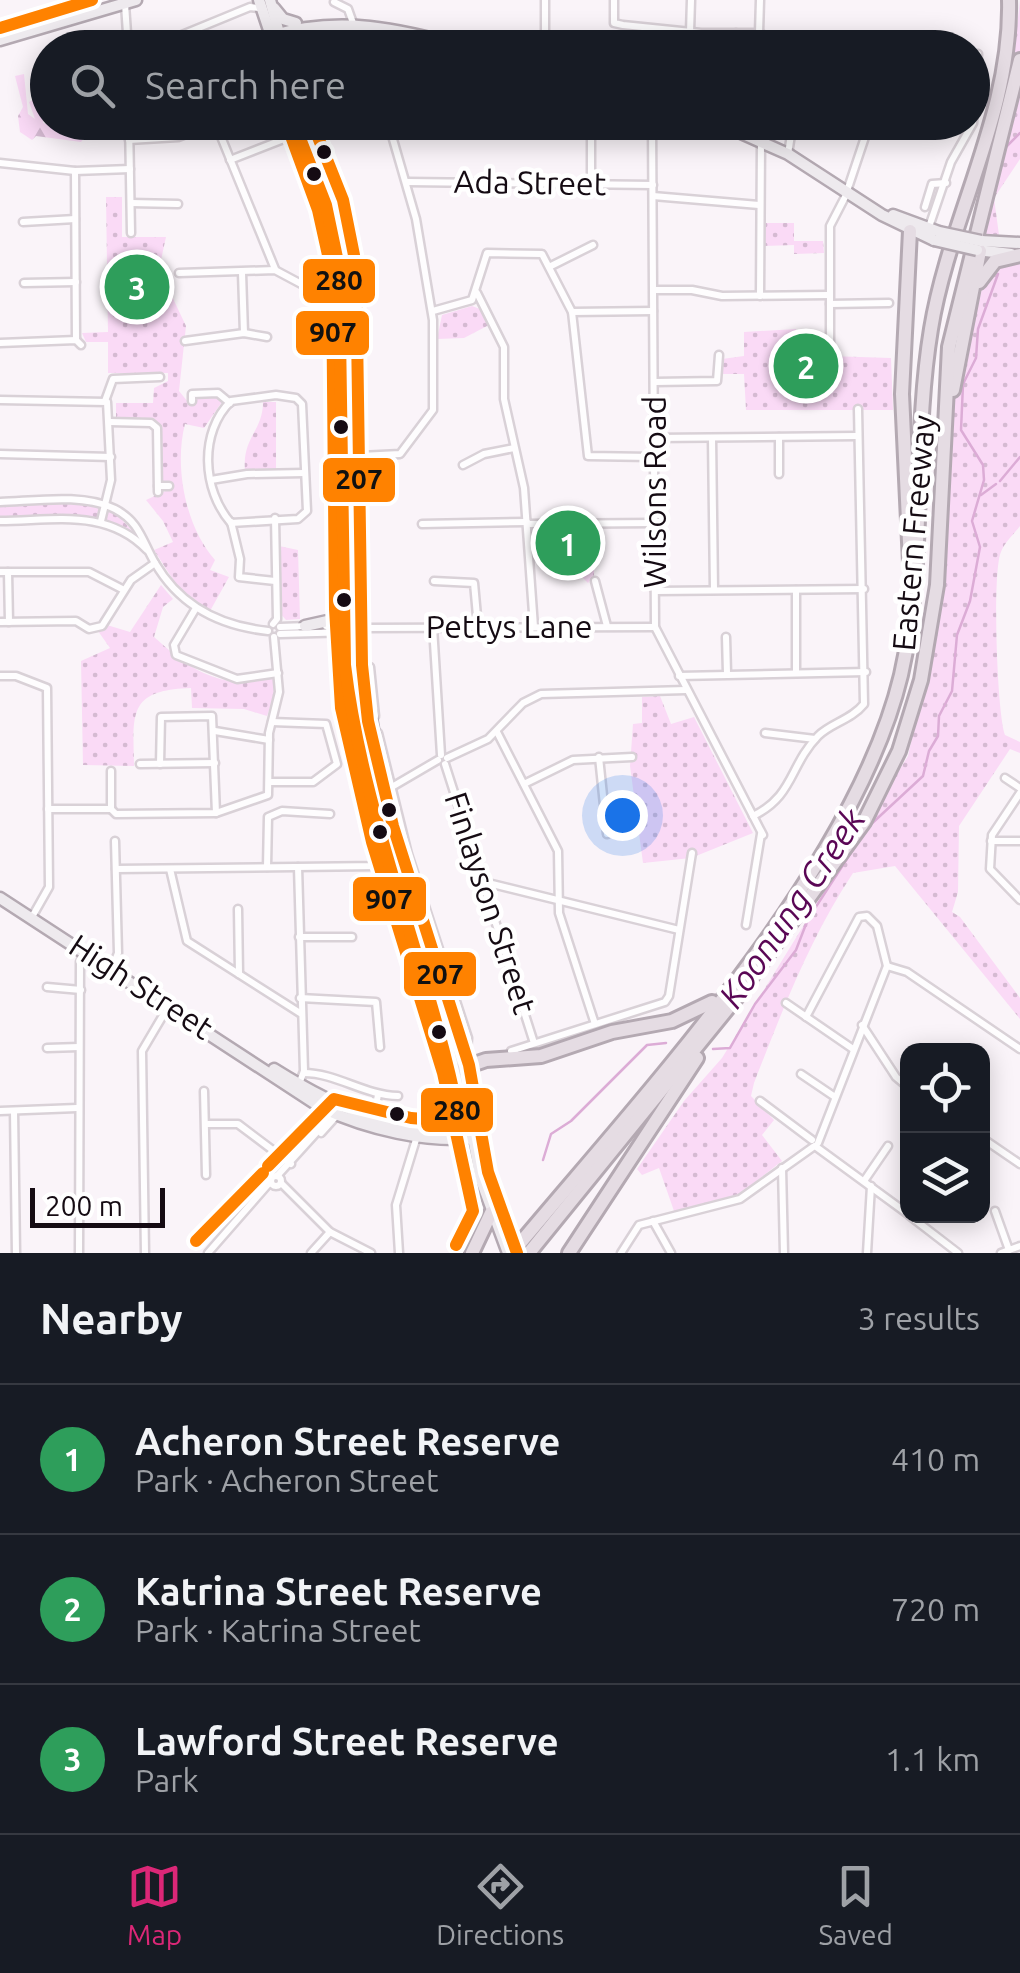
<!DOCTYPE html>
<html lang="en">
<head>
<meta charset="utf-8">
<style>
  :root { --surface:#171b24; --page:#242831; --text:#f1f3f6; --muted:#9ea1a6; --line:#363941; --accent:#db2777 }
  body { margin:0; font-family:Ubuntu,sans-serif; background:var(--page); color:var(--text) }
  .controls { position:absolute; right:30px; bottom:30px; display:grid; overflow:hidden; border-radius:20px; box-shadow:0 5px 25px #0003 }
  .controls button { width:90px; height:90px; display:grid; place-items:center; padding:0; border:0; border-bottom:2px solid var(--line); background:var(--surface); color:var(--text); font:50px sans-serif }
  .scale { position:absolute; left:30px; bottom:25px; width:135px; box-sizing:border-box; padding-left:10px; border:5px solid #150b13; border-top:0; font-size:28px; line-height:35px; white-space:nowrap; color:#150b13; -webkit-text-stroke:8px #fff; paint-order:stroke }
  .you { position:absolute; left:622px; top:815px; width:35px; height:35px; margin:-25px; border:8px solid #fff; border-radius:50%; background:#1a73e8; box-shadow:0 0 0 15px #1a73e833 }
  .badge { display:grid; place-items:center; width:65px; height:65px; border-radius:50%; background:var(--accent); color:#fff; font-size:32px; font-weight:700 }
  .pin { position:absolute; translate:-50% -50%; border:5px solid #fff; box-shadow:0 2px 10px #0006 }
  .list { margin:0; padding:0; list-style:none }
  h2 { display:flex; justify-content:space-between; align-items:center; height:130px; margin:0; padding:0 40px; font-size:42px }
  h2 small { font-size:32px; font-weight:400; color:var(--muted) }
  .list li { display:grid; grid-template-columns:65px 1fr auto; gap:30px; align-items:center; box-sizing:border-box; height:150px; padding:0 40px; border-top:2px solid var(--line) }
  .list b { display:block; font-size:38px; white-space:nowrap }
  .list p { margin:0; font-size:32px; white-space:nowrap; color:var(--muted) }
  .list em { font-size:32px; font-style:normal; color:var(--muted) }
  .icon { flex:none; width:55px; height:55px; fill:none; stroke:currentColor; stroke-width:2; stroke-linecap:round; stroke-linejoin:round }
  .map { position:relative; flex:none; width:1020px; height:1253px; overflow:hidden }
  .search { position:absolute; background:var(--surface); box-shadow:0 5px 25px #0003; left:30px; right:30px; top:30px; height:110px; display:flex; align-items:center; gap:25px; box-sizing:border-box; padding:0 35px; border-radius:55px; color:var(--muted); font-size:38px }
  .sheet { height:580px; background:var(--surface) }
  nav { display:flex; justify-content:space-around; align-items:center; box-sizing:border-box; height:140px; border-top:2px solid var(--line); background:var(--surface); font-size:28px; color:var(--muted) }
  nav a { display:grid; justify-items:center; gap:5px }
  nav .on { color:var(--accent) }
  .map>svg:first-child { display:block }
  .forest { fill:url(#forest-firs) }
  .park { fill:url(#park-dots) }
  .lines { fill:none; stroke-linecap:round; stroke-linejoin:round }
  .stream { stroke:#dcacd6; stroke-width:2.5 }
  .minor-casing { stroke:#d9d1d7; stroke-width:11 }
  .major-casing { stroke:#b4a9b2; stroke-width:15 }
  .highway-casing { stroke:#b4a9b2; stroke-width:18 }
  .minor { stroke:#fefdfe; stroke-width:6 }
  .major { stroke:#eeeaee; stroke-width:10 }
  .highway { stroke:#e5dce3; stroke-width:12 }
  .major-bridge-casing { stroke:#b4a9b2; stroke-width:15; stroke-linecap:butt }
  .major-bridge { stroke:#eeeaee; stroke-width:10 }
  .bus-1-casing { stroke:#fff; stroke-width:20 }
  .bus-2-casing { stroke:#fff; stroke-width:20 }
  .bus-3-casing { stroke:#fff; stroke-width:20 }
  .bus-1 { stroke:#ff8200; stroke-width:12 }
  .bus-2 { stroke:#ff8200; stroke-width:12 }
  .bus-3 { stroke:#ff8200; stroke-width:12 }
  .bus-dot { fill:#150b13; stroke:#fff; stroke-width:4 }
  .labels { text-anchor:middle; stroke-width:9; stroke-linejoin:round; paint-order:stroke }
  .street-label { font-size:32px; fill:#150b13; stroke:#fff }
  .water-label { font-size:35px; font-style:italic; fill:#5a0755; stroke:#fff }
  .line-badge { stroke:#fff; stroke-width:4 }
  .pale-badge-label { font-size:28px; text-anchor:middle; font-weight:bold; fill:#111 }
</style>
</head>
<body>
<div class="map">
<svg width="1020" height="1253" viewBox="0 0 1020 1253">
  <defs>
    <pattern id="forest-firs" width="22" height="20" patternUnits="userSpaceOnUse" patternTransform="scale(2.5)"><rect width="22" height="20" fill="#fadaf6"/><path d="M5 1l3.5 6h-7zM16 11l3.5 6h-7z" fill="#d5bad2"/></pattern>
    <pattern id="park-dots" width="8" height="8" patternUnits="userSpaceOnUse" patternTransform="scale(2.5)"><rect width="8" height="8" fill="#fadaf6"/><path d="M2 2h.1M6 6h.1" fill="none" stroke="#d5bad2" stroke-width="1.8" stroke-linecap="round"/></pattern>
  </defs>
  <rect width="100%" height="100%" fill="#faf4f9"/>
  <!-- forest -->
  <polygon class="forest" points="24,74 28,114 35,119 29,102 41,95 47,106 43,123 79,131 85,137 81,142 36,136 32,140 20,132 18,116 23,107 15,76"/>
  <!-- park -->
  <g class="park">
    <polygon points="1020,0 1020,159 994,198 999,235 976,233 1007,114"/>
    <path d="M106 197H122V237H166L159 269 186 326 179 391 188 402H195L198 396 224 399 204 428 185 424C174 466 185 526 215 560L210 570 229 577 210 611 179 589 154 550 173 542 163 521 146 500 170 489 161 480 158 427 116 420V403H153L154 388 168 381V373H108V342H86L82 333 108 332Z"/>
    <polygon points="764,223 794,223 794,241 823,241 824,253 794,254 794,245 764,246"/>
    <path d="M1020 261V526C1014 534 1004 543 1001 552 992 571 997 714 1005 735L1020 742V753L1010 749 959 826 958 892 952 912 960 917 1020 998V1019L895 866 853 873C810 938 782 1011 754 1083L751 1096 774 1120 762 1135 782 1161 740 1194 674 1211 659 1168 642 1175 637 1169 684 1101 722 1058 908 756 931 648 950 415 962 351 987 274 1007 262Z"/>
    <polygon points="472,306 480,309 489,325 464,338 437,339 442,315"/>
    <polygon points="796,329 797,355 891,358 893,410 746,410 744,374 721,374 722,359 744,356 744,332"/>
    <path d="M263 402H276V469L245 470C242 438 263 431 263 402Z"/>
    <polygon points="81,503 114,512 143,541 98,518 0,518 0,504"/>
    <polygon points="582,528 583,557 594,557 594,575 588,583 562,557 554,557 554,528"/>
    <polygon points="279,546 298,550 300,619 286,620 279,612"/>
    <path d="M161 585 173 599 163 607 154 637C179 659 203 680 240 682 251 683 261 678 272 677L276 690 267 716 244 709 192 708 191 688C128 690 133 713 134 766L83 765 81 661 110 648 98 631 107 625 130 632Z"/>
    <polygon points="660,696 671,724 694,717 753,833 691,858 643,863 630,766 633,724 642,723 642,697"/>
  </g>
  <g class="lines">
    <!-- stream -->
    <g class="stream">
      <polyline points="995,184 1005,148 1020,133"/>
      <polyline points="1000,481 1020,457"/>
      <polyline points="981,495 996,484"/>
      <polyline points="713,1049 730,1048 755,1004 796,950 808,919 867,828 923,776 929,751 938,736 939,716 952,691 957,635 970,601 980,547 972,521 984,480 983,465 961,430 963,384 976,358 978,329 998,274"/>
      <polyline points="543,1160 551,1134 571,1121 647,1045 666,1043"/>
    </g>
    <!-- minor casing -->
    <g class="minor-casing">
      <g id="minor">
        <polyline points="614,0 614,23 623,25 701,33 759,33 790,48"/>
        <polyline points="334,2 348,9 353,23"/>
        <polyline points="125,4 128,48"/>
        <polyline points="374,26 374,48"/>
        <polyline points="690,32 691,0"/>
        <polyline points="759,33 760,0"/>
        <polyline points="180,36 185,48"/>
        <polyline points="150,48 250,7 259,8"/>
        <polyline points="545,48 545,0"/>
        <polyline points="736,48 736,33"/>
        <polyline points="129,122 131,233"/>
        <polyline points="215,122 275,269"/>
        <polyline points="526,122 527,123"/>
        <polyline points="591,122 591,184"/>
        <polyline points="652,122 655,627 763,835"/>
        <polyline points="316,135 348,122"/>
        <polyline points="129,140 178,137 215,123"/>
        <polyline points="788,154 793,122"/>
        <polyline points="230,160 307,130"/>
        <polyline points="0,163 75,171 130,169"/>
        <polyline points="75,171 76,340"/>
        <polyline points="407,182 653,185"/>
        <polyline points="653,196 759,205"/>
        <polyline points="131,203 178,204"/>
        <polyline points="925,207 932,184 946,183"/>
        <polyline points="23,222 75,219"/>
        <polyline points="929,227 951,162 973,123 978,54"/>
        <polyline points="551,266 593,245"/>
        <polyline points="179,273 275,270 305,286 348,287"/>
        <polyline points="242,273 244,333"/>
        <polyline points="24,283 76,282"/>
        <polyline points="656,290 692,290 722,296 829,295"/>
        <polyline points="477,293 504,347 504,399 524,488 534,627"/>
        <polyline points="760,296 761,142"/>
        <polyline points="830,304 889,303"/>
        <polyline points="433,311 472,300 487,253 542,254 572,312 588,456 651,457"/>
        <polyline points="572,312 653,311"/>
        <polyline points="185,341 244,333 267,337"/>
        <polyline points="0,343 76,340 81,345"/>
        <polyline points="830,351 830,226 845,197 870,122"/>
        <polyline points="655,382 717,381 719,355"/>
        <path d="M276 395 296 398 302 404 307 511 298 519 231 523C202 490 199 432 231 401Z"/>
        <polyline points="0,400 107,402 111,480 101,521"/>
        <polyline points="105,401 113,379 160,377"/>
        <polyline points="192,401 192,394 218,393 230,403"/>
        <polyline points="110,422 151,423 157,428 158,492"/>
        <polyline points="779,437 779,474"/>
        <polyline points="655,438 857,436"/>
        <polyline points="712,438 714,590"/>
        <polyline points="0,454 111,457"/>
        <polyline points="360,456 400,454 433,410 433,320 416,219 388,122"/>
        <polyline points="463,465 484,454 514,448"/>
        <polyline points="211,480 247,474 304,473"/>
        <polyline points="158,486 169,486"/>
        <path d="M0 502C34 501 83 493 115 509 140 522 142 541 155 563 180 606 220 626 268 631"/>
        <path d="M0 521C53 521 107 508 147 550"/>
        <polyline points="231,522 240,559 239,577 275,581"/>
        <polyline points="422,524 527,522"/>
        <polyline points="527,524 655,523"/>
        <polyline points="0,572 89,572 124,590"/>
        <polyline points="8,572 9,622"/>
        <polyline points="434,581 474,583 478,627"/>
        <polyline points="595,581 607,626"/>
        <polyline points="796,590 796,673"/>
        <polyline points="655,591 864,589"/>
        <polyline points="196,608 174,645 176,655 237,679 278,673"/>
        <polyline points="0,622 76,621 89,629 102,626 131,580 155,563"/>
        <polyline points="273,624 277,619 275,518"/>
        <polyline points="326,626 353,625"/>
        <polyline points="280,627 308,626"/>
        <polyline points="433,627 441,755"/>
        <polyline points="362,628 655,627"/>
        <polyline points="280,634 353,632"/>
        <polyline points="726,637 727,673"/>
        <polyline points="370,667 375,716"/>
        <polyline points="0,676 16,676 47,688 49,887 32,917"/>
        <polyline points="679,676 866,672"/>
        <polyline points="215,731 269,740"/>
        <polyline points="497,732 558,851 559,913 595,1024"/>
        <polyline points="378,733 408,854 468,1038 467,1052"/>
        <polyline points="765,733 815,739"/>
        <polyline points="599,757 607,834"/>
        <polyline points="447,758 488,739 523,703 541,694 686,690"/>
        <polyline points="140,764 215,763"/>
        <polyline points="160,764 161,717 212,716 216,813"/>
        <polyline points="445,764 534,1043"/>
        <polyline points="111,771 111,809"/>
        <polyline points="1005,778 1020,788"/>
        <polyline points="271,782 313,782 337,764 326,724 272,722"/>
        <polyline points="524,784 573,760 632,757"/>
        <polyline points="385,791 438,760"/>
        <polyline points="1020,793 992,835 990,869 1020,900"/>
        <polyline points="48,809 111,809"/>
        <polyline points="111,809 116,814 216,813 268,795 269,733 279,692 274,637"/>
        <path d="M753 816C794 796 789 766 818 736 831 723 851 720 864 704L858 409"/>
        <polyline points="379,840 415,967"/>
        <polyline points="991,841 1020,841"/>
        <polyline points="267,867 268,817 282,811 330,814"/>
        <polyline points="298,867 304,1071 299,1084"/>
        <polyline points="116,869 378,866 396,861"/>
        <polyline points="170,869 187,941 300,1013"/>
        <polyline points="484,882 679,930"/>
        <polyline points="238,909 239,974"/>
        <polyline points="746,925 761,834"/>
        <polyline points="299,937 352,937"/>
        <polyline points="112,968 118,953 115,841"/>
        <polyline points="47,987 81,990"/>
        <polyline points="300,998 376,1002 380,1047"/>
        <polyline points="786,1003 853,1049"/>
        <polyline points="806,1017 859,917 867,916 877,926 887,966"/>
        <polyline points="862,1025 896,1077 908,1087"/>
        <polyline points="47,1048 79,1047"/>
        <polyline points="511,1051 665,1002 669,996 692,853"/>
        <path d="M304 1073C336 1073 364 1095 398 1096"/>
        <polyline points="801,1074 835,1097"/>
        <polyline points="204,1091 206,1175"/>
        <polyline points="760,1101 812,1140"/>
        <polyline points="0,1111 77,1108"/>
        <polyline points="14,1111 16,1253"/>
        <polyline points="373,1119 378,1095"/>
        <polyline points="208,1124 238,1124 291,1164"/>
        <polyline points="321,1133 339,1113"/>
        <polyline points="982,1138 1020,1164"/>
        <polyline points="818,1143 887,966 907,972 1020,1049"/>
        <polyline points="815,1146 908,1214"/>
        <polyline points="782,1168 784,1253"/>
        <circle cx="276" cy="1181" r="5"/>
        <polyline points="277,1176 336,1111"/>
        <polyline points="864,1181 888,1146"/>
        <polyline points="281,1183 330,1232 371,1253"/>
        <polyline points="995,1211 1009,1250"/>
        <polyline points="910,1216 958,1253"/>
        <polyline points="653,1221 671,1253"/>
        <polyline points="79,1253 80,962 85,951"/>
        <polyline points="145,1253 142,1051 168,1007"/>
        <polyline points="208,1253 271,1181"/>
        <polyline points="311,1253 330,1232"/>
        <polyline points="399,1253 396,1205 418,1133"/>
        <polyline points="621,1253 639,1225 740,1199 813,1147"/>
        <polyline points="867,1253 871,1186"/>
        <polyline points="1001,1253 1020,1246"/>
      </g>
    </g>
    <!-- major casing -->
    <g class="major-casing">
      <g id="major">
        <polyline points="259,0 275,48"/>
        <polyline points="270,0 283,48"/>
        <polyline points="274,8 283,19 296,23"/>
        <polyline points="0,28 92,0"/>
        <path d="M270 36C340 15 400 29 468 48"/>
        <polyline points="0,40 136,0"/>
        <polyline points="304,122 335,205 349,271 354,672 389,837 460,1069 481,1180 508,1253"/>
        <polyline points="312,122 343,200 356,265 362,665 382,782"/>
        <polyline points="716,122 788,154 882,215 934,240"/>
        <polyline points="893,215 939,232"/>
        <polyline points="981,241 1020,243"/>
        <polyline points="977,250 1011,254"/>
        <polyline points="305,626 341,618 351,610"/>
        <polyline points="337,632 350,662"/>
        <polyline points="391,818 469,1065 488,1172 508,1235"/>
        <path d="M0 898 322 1108C367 1129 426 1143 476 1138"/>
        <path d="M274 1069C333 1106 402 1139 474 1129"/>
      </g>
    </g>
    <!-- highway casing -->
    <g class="highway-casing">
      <g id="highway">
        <polyline points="979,282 995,261 1020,255"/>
        <polyline points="953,390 980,251"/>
        <polyline points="910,563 902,394 910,231"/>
        <polyline points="460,1069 486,1060 541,1056 612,1032 672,1021 712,1002"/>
        <polyline points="472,1253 491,1213"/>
        <path d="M512 1253C641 1098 854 872 901 675 927 561 912 444 931 329 949 218 1012 114 1009 0"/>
        <polyline points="529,1253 737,997 864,822 899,751 921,680 937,585 949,347 1020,60"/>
        <polyline points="569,1253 697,1058"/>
      </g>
    </g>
    <!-- minor -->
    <use href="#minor" class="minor"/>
    <!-- major -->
    <use href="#major" class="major"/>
    <!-- highway -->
    <use href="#highway" class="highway"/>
    <!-- major-bridge casing -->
    <g class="major-bridge-casing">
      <g id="major-bridge">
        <polyline points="939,232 981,241"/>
        <polyline points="934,240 977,250"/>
        <polyline points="508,1235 517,1253"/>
      </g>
    </g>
    <!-- major-bridge -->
    <use href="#major-bridge" class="major-bridge"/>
    <!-- bus-1 casing -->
    <g class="bus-1-casing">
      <g id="bus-1">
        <polyline points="0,28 92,0"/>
        <polyline points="312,122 343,200 356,265 362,665 368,721 393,826 469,1065 488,1172 517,1253"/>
      </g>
    </g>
    <!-- bus-2 casing -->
    <g class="bus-2-casing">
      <polyline id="bus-2" points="288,128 318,210 332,273 335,609 341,708 372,842 443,1073 473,1211 456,1245"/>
    </g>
    <!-- bus-3 casing -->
    <g class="bus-3-casing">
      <g id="bus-3">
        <path d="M268 1166 334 1099 411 1118 460 1122C430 967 364 823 345 665L339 267 326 205 296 128"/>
        <polyline points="196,1241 263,1173"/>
      </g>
    </g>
    <!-- bus-1 -->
    <use href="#bus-1" class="bus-1"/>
    <!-- bus-2 -->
    <use href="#bus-2" class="bus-2"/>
    <!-- bus-3 -->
    <use href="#bus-3" class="bus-3"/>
  </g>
  <!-- markers -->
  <g class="bus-dot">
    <circle cx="324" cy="152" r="9"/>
    <circle cx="314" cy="174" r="9"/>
    <circle cx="341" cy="427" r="9"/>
    <circle cx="344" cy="600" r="9"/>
    <circle cx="389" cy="810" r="9"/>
    <circle cx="380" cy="832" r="9"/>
    <circle cx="439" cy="1032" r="9"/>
    <circle cx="397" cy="1114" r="9"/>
  </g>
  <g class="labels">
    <!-- street labels -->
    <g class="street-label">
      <text transform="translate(530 183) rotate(1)" y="11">Ada Street</text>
      <text transform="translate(655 492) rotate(-90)" y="11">Wilsons Road</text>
      <text transform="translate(914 533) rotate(-85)" y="11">Eastern Freeway</text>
      <text x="509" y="638">Pettys Lane</text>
      <text transform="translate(490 903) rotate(72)" y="11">Finlayson Street</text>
      <text transform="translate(141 987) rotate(33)" y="11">High Street</text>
    </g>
    <!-- water labels -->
    <g class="water-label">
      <text transform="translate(792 908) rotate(-56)" y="12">Koonung Creek</text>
    </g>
  </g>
  <g class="line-badge">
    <rect x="301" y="257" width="76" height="48" rx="10" fill="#ff8200"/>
    <rect x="294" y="309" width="77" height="48" rx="10" fill="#ff8200"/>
    <rect x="321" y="456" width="76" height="48" rx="10" fill="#ff8200"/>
    <rect x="351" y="875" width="77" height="48" rx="10" fill="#ff8200"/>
    <rect x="402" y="950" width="76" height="48" rx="10" fill="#ff8200"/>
    <rect x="419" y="1086" width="76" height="48" rx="10" fill="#ff8200"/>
  </g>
  <g class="pale-badge-label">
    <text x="339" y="290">280</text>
    <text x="333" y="342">907</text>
    <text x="359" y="489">207</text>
    <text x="389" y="909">907</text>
    <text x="440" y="984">207</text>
    <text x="457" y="1120">280</text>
  </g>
</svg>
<div class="controls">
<button><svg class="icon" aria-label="locate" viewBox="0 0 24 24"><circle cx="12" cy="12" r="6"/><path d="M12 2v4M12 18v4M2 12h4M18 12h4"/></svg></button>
<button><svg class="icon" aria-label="layers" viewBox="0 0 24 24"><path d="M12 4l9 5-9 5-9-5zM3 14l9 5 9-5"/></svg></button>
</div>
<div class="scale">200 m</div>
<div class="you"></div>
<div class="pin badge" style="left:568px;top:543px;background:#2e9e5b">1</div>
<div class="pin badge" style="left:806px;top:366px;background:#2e9e5b">2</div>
<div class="pin badge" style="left:137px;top:287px;background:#2e9e5b">3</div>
<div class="search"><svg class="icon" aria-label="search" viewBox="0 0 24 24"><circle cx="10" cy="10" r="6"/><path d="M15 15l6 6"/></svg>Search here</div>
</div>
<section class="sheet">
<h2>Nearby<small>3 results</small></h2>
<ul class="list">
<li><span class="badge" style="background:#2e9e5b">1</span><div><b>Acheron Street Reserve</b><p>Park · Acheron Street</p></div><em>410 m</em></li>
<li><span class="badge" style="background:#2e9e5b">2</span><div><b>Katrina Street Reserve</b><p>Park · Katrina Street</p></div><em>720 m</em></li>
<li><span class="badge" style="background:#2e9e5b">3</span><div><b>Lawford Street Reserve</b><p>Park</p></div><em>1.1 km</em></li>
</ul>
</section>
<nav>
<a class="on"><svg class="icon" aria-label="map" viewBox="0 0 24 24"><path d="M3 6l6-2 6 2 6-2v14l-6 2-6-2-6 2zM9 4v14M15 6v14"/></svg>Map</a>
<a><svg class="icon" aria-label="directions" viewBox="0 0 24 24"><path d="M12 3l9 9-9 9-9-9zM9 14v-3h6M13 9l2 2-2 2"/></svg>Directions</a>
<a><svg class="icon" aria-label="saved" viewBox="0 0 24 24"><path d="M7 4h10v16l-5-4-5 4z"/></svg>Saved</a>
</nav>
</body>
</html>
